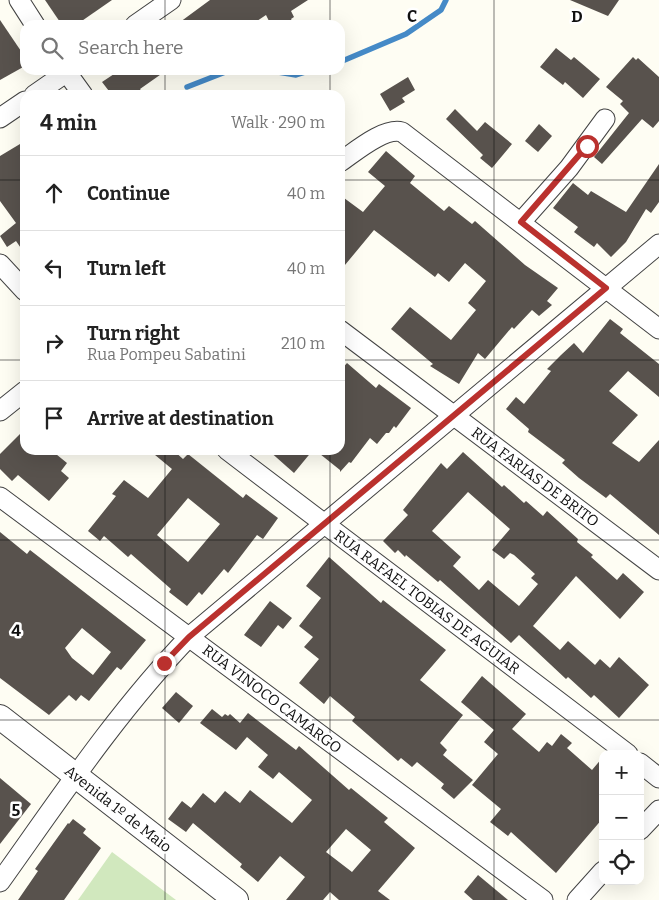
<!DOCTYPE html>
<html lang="en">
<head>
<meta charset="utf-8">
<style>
  :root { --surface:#fff; --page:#f2f2f2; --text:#222; --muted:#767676; --line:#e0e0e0 }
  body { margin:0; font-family:Bitter,serif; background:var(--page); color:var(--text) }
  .controls { position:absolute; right:15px; bottom:15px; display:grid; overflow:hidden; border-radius:10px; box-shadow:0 5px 20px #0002 }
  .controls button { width:45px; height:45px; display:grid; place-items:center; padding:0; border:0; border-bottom:1px solid var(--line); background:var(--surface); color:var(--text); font:25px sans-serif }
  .stop { position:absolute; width:15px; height:15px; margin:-11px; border:4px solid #ba312e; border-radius:50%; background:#fff }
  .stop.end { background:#ba312e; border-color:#fff; box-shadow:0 1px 5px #0008 }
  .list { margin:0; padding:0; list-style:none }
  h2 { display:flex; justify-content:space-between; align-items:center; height:65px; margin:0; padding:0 20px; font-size:21px }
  h2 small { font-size:16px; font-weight:400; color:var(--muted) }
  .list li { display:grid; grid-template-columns:32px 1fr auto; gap:15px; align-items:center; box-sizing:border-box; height:75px; padding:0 20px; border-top:1px solid var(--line) }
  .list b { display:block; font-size:19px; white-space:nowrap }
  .list p { margin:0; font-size:16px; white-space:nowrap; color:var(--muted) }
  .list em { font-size:16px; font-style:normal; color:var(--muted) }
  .icon { flex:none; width:28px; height:28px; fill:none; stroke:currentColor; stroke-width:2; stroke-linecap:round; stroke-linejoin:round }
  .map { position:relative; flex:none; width:659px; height:900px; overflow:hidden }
  .search { position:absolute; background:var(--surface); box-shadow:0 5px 20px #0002; left:20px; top:20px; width:325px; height:55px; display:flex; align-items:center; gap:12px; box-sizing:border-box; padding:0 18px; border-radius:15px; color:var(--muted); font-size:19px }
  .panel { position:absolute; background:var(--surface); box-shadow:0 5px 20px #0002; left:20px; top:90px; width:325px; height:365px; border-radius:15px }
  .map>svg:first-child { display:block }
  .green { fill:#d1e8be }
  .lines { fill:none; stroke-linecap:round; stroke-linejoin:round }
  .stream { stroke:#458ac7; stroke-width:5.5 }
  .building { fill:#58524d; fill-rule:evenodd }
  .minor-casing { stroke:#434343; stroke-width:21 }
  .tertiary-casing { stroke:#434343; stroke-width:26 }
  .minor { stroke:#fff; stroke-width:19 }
  .tertiary { stroke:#fff; stroke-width:24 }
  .route { stroke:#ba312e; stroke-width:6 }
  .grid { fill:none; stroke:#101010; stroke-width:1; stroke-opacity:0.55 }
  .labels { text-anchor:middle; stroke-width:5; stroke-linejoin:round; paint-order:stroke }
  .street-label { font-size:15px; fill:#101010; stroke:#fff }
  .grid-label { font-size:16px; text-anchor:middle; font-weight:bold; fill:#101010; stroke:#fff; stroke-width:5; stroke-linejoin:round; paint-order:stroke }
</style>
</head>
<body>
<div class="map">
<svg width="659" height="900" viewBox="0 0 659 900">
  <rect width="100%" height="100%" fill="#fefdf3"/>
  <!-- green -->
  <polygon class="green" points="112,852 176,900 78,900"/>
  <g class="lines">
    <!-- stream -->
    <g class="stream">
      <polyline points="340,62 406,34 441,10 446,0"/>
      <polyline points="266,70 296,75 312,70"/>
      <polyline points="187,87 228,71 235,70"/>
    </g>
  </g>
  <!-- building -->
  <g class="building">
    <polygon points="45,0 112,0 76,25 62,25"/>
    <polygon points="210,0 308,0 291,11 294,17 291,19 294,25 271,25 266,15 251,25 176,25"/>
    <polygon points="570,0 619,0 608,16"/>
    <polygon points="0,20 25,57 25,66 0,80"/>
    <polygon points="556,48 571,60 574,57 600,79 583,98 565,82 563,85 540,67"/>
    <polygon points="633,57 636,60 638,58 659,77 659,121 653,128 642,119 602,164 594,157 629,113 620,104 623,101 606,87"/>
    <polygon points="120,70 167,70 140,89 144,95 112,95 102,82"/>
    <polygon points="408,77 415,90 402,98 405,102 390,111 380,94"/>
    <polygon points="455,109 477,131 485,122 512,144 492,168 480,158 483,155 446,119"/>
    <polygon points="539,124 552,136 538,152 525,141"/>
    <polygon points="25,141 25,254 16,241 7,247 0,236 16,223 0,201 0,156"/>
    <polygon points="386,151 415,176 410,183 444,211 449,206 472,224 475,221 525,265 558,288 547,301 552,305 539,316 532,310 514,329 512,327 485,359 478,353 459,384 430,366 433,364 391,329 410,307 451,340 476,310 468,303 486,281 465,263 449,282 438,273 435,277 374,230 340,271 340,195 363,212 385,186 368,172"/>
    <polygon points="659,164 659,202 651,213 646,209 626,242 611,257 597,243 594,247 574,232 578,227 553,208 573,183 588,195 591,191 626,212"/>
    <polygon points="610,319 623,329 620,333 659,364 659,397 628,371 609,391 638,415 612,443 639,462 659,440 659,535 610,494 606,498 579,478 562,463 565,460 528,432 529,429 506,409 516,397 524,404 551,371 547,369 561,355 574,343 583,353"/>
    <polygon points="347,363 376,388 379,384 411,408 396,428 394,426 389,433 386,433 377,444 370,438 351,463 349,462 340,472 340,470 315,450 340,450 340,371"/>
    <polygon points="25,429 25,450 51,450 67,463 61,471 69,478 49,501 18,475 12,481 0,469 0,454"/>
    <path d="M149 450H173L183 459 188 454 243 498 246 494 278 518 263 539 257 535 228 573 224 569 202 595 199 592 187 606 169 592 171 589 131 554 128 557 104 536 100 541 88 531 116 496 112 494 124 480 148 498 172 469ZM188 498 220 524 188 562 157 535Z"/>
    <polygon points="268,450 313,450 294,473"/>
    <path d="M463 452 502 487 504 485 524 503 526 501 543 516 547 511 578 539 577 542 593 555 591 557 617 580 623 573 644 592 620 619 576 576 533 626 560 650 568 641 595 665 600 659 610 668 619 657 649 685 619 718 594 695 591 698 568 677 566 679 519 635 511 643 440 580 438 582 406 555 405 557 398 550 395 553 383 541 408 515 403 510 441 463 447 469ZM468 492 510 529 492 550 504 559 510 553 514 555 535 574 531 578 538 584 519 606 488 580 479 590 453 566 461 557 432 531Z"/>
    <path d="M0 532 27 554 30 550 146 640 121 670 117 667 89 701 81 695 76 701 69 695 49 715 0 678ZM82 628 111 652 93 675 72 658 65 648Z"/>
    <polygon points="329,557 381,603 383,600 446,650 420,680 463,715 440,743 447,750 443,755 473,780 454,799 441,788 444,784 417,762 412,767 401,758 398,761 352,721 355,717 330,696 324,704 299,683 319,659 304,647 313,637 299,626 321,598 306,586"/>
    <polygon points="270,601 292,618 283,629 278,625 261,647 244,635"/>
    <polygon points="482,676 526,714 512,729 539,752 547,742 552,746 561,734 572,743 567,748 592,770 603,757 603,818 556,873 511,832 508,836 490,822 501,809 472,785 498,754 484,742 494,730 461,702"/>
    <polygon points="176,692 193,706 179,723 162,708"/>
    <path d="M212 709 222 717 225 714 228 716 230 714 240 723 248 713 296 750 299 746 349 790 351 788 388 818 384 822 415 848 378 891 390 900H339L330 892 323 900H286L305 877 280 856 258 882 240 867 242 864 193 823 186 832 168 819 182 801 191 808 203 793 215 803 225 791 240 803 250 790 292 823 312 800 279 772 273 779 258 767 268 755 247 737 236 750 200 723ZM346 829 371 850 352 872 326 852Z"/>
    <polygon points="0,778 31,804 0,844"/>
    <polygon points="73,819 86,829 83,833 101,848 64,900 18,900 38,871 35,869 68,823 69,824"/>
    <polygon points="478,875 508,900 473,900 464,892"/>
  </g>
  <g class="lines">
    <!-- minor casing -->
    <g class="minor-casing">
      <g id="minor">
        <polyline points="19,0 35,25"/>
        <polyline points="135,25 171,0"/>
        <polyline points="65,70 83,95"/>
        <polyline points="34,95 70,70"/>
        <polyline points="0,118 25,101"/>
        <path d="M340 162C355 152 384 127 402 132L659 329"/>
        <polyline points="521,222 569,168 605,119"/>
        <polyline points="0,264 25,291"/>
        <polyline points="340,330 659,570"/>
        <polyline points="0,411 25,391"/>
        <polyline points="227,450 628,754"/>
        <polyline points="0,497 543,900"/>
        <polyline points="640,763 659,778"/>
        <polyline points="640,830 659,810"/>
        <path d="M0 882C60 798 117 712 189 637L659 244"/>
        <polyline points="577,900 603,871"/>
      </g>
    </g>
    <!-- tertiary casing -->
    <g class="tertiary-casing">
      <polyline id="tertiary" points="0,717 236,900"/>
    </g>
    <!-- minor -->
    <use href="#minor" class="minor"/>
    <!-- tertiary -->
    <use href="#tertiary" class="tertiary"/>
  </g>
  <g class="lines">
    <!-- route -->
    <polyline class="route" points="164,663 189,637 606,288 521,222 587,146"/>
  </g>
  <!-- grid -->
  <path class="grid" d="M165 0V25M330 0V25M494 0V900M165 70V95M330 70V95M0 180H25M340 180H659M0 360H25M340 360H659M165 450V900M330 450V900M0 540H659M0 720H659"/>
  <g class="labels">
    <!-- street labels -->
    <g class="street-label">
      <text transform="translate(535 477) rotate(37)" y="5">RUA FARIAS DE BRITO</text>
      <text transform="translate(427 602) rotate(37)" y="5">RUA RAFAEL TOBIAS DE AGUIAR</text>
      <text transform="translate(272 699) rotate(37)" y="5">RUA VINOCO CAMARGO</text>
      <text transform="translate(118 809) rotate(38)" y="5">Avenida 1º de Maio</text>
    </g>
  </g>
  <g class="grid-label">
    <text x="412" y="22">C</text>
    <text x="577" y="22">D</text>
    <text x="16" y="636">4</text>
    <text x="16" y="816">5</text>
  </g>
</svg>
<div class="controls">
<button>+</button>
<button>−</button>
<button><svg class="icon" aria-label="locate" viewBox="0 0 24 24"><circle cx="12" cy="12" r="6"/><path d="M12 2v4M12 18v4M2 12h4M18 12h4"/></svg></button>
</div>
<div class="stop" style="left:587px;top:146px"></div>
<div class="stop end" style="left:164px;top:663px"></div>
<div class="search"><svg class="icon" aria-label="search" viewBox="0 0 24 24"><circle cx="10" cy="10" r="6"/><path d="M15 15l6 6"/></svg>Search here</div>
<section class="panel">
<h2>4 min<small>Walk · 290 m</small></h2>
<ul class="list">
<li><svg class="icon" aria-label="ahead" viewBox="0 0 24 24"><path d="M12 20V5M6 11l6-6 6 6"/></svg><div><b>Continue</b></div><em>40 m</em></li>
<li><svg class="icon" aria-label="left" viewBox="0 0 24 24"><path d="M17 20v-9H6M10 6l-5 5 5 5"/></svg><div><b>Turn left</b></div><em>40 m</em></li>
<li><svg class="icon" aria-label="right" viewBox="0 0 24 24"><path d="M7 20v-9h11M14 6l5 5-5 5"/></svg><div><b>Turn right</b><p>Rua Pompeu Sabatini</p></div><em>210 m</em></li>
<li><svg class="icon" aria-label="arrive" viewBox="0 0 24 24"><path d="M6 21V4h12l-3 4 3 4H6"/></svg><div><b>Arrive at destination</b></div></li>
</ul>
</section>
</div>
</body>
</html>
